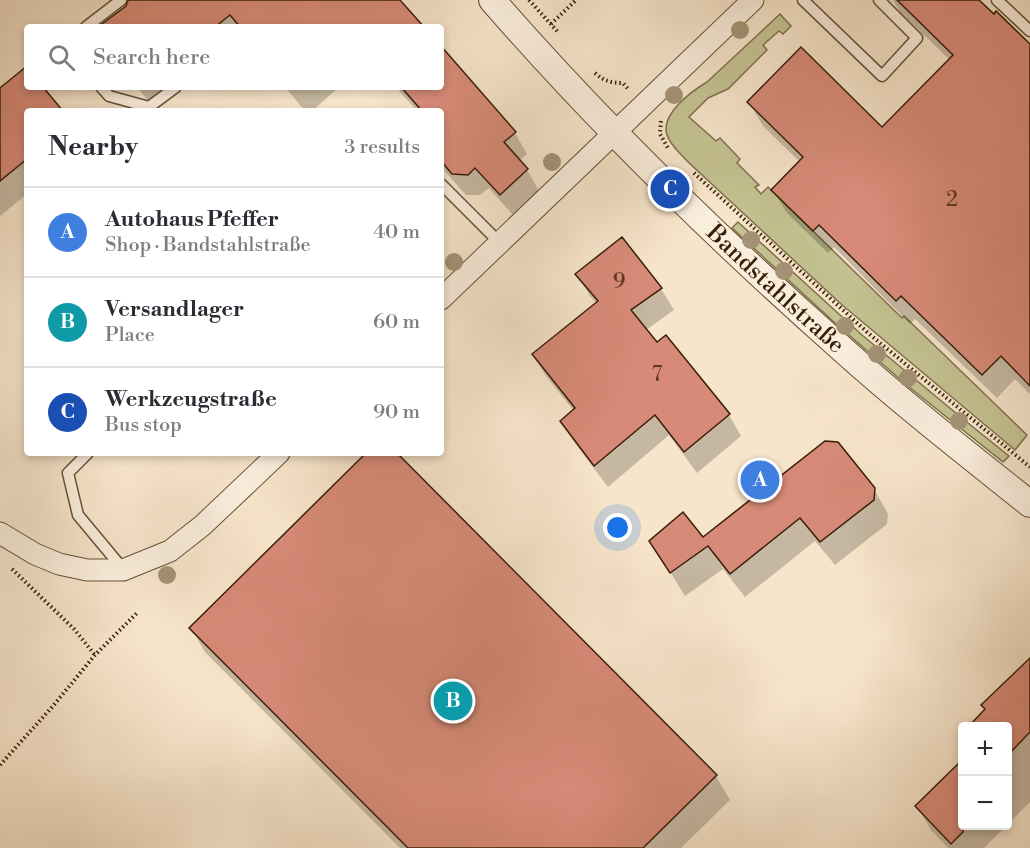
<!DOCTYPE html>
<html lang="en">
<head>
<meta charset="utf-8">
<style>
  :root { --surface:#fff; --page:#f7f7f7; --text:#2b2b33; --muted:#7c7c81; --line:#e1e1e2; --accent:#ea580c }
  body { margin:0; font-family:"Libre Bodoni",serif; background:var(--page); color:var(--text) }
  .controls { position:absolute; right:18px; bottom:18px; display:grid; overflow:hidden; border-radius:6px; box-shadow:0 3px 9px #0003 }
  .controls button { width:54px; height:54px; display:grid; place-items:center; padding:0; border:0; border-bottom:2px solid var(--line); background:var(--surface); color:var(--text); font:30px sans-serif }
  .you { position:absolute; left:618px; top:528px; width:21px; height:21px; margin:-15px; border:4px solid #fff; border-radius:50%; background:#1a73e8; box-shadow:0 0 0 9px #1a73e833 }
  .badge { display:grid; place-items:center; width:39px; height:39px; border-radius:50%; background:var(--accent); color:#fff; font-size:20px; font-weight:700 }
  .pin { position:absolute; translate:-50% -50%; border:3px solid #fff; box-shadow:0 2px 6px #0006 }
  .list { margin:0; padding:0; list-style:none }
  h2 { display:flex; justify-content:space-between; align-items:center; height:78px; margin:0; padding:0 24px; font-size:26px }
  h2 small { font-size:20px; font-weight:400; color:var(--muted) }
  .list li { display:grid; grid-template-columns:39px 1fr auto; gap:18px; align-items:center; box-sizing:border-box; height:90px; padding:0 24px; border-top:2px solid var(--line) }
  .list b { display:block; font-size:22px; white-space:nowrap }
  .list p { margin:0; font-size:20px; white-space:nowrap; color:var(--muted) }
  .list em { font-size:20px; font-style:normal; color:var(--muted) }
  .icon { flex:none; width:33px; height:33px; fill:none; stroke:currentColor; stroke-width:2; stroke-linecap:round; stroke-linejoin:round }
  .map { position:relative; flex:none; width:1030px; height:848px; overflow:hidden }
  .search { position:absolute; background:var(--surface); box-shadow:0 3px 9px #0003; left:24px; top:24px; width:420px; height:66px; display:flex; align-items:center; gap:15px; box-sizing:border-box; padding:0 21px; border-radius:6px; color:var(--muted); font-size:22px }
  .panel { position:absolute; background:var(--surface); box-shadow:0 3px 9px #0003; left:24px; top:108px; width:420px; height:348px; border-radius:6px }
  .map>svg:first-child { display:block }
  .green { fill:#c4c292; stroke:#7e704c; stroke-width:1.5 }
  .shadow { fill:#0003 }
  .building { fill:#d78a78; stroke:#371e07; stroke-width:1.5 }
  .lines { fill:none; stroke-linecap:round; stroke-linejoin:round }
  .service-casing { stroke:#675038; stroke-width:13 }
  .minor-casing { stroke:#675038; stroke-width:23 }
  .tertiary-casing { stroke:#675038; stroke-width:28 }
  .path { stroke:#371e07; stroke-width:4; stroke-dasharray:1.5 3; stroke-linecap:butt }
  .service { stroke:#faeedd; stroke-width:10 }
  .minor { stroke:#faeedd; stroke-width:21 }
  .tertiary { stroke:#faeedd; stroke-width:26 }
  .tree { fill:#a49276 }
  .labels { text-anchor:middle; stroke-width:6; stroke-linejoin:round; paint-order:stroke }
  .number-label { font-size:21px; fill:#5f3923 }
  .street-label { font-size:24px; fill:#371e07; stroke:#faeedd }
</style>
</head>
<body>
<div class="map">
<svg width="1030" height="848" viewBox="0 0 1030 848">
  <rect width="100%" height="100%" fill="#f7e5cb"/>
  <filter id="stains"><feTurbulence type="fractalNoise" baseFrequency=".00333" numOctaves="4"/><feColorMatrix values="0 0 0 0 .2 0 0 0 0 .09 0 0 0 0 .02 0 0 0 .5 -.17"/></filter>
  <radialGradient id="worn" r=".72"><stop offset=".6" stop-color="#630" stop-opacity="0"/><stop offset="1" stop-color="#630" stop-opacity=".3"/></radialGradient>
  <!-- green -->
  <g class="green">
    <path d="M780 14 791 26 783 34 779 31 763 45 767 50 728 89 708 98 689 117 716 141 720 138 740 159 737 163 759 185 755 187 761 194 768 187 771 190 902 318 904 316 1027 435 1015 450 841 304 687 161C681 154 670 145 667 135 660 114 692 91 707 82Z"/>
    <polygon points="738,222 862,335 963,419 1009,456 1003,462 909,387 835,323 732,228"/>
  </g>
  <!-- shadow -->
  <g class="shadow">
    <polygon points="398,0 422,27 101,27 127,7"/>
    <polygon points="893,0 977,0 1030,46 1030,394 1015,379 997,398 915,319 910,324 834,247 828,253 787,213 773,190 800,162 763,126 749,102 882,129 950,60 900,12"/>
    <polygon points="441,49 515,133 527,154 519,161 527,170 539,191 513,215 489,188 480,195 466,195 441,167 441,111 417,111 396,87 441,87"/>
    <polygon points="27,69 27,87 41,87 61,111 27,111 27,194 0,216 0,89"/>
    <polygon points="137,87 178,87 153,107"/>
    <polygon points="285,87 339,87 312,111 305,111"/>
    <polygon points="621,239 661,289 674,310 646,330 657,344 729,415 741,436 697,473 669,435 608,487 574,442 561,421 574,411 546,376 533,354 597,304 590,296 577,274"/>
    <polygon points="368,453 395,453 716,776 730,800 681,848 400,848 205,652 191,628"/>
    <polygon points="874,489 888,514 887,524 835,565 815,541 745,597 723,569 685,596 651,541 702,539"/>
    <polygon points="1030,660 1030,802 1008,824 1008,726 971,726"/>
    <polygon points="917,806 962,826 1006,826 984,848 948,848 931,830"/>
  </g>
  <!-- building -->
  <g class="building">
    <polygon points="128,0 400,0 424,27 240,27 230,15 215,27 98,27 126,6"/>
    <polygon points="897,0 979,0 994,14 996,11 1030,44 1030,386 1001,356 982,375 901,296 896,301 819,225 813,231 771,190 803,157 747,102 801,47 882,127 953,55"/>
    <polygon points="441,46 516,132 504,142 528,169 500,195 475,168 468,175 452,174 441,161 441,111 422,111 401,87 441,87"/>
    <polygon points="27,66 27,87 43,87 63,111 27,111 27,159 0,181 0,88"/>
    <polygon points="622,237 662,288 631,310 657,342 666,335 730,414 684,452 655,415 594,466 560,421 575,408 532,354 598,301 575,274"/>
    <polygon points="825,441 838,442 875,488 874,500 820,542 800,518 730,574 708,546 670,573 649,541 683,512 703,537"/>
    <polygon points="366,453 397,453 717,775 643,848 408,848 189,628"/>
    <polygon points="1030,658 1030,732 1008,755 1008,726 969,726 985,709 981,705"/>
    <polygon points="963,759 963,832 951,844 915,806"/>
  </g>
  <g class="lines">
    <!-- service casing -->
    <g class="service-casing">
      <g id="service">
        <polyline points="803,0 882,76 917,38 879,0"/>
        <polyline points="997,0 1030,31"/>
        <polyline points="86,27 121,0"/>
        <polyline points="101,87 109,96 149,107 176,87"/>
        <polyline points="441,184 500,243"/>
        <polyline points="88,453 68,473 78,515 123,569"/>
      </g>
    </g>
    <!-- minor casing -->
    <g class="minor-casing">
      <g id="minor">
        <polyline points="441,299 753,0"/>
        <polyline points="0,533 35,554 59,564 87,570 123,570 170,551 203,525 279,453"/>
      </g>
    </g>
    <!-- tertiary casing -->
    <g class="tertiary-casing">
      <g id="tertiary">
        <path id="s1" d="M492 0C600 124 718 239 841 348 902 403 966 453 1030 504"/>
      </g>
    </g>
    <!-- path -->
    <g class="path">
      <polyline points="529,0 558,32"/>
      <polyline points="551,24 576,0"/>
      <path d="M595 73C604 81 611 83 623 83L628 89"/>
      <polyline points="661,121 660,134 669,150"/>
      <polyline points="694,173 868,333 1030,467"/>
      <polyline points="12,569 74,629 95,655"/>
      <polyline points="0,765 53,706 95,655 138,612"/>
    </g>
    <!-- service -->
    <use href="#service" class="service"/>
    <!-- minor -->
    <use href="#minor" class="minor"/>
    <!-- tertiary -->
    <use href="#tertiary" class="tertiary"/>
  </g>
  <!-- trees -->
  <g class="tree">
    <circle cx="740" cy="30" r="9"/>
    <circle cx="674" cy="95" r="9"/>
    <circle cx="552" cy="162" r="9"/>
    <circle cx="751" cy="240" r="9"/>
    <circle cx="454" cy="262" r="9"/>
    <circle cx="784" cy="271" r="9"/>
    <circle cx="845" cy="326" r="9"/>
    <circle cx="877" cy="354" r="9"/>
    <circle cx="908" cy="378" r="9"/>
    <circle cx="959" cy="421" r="9"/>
    <circle cx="167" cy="575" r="9"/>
  </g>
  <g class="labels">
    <!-- number labels -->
    <g class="number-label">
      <text x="952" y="206">2</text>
      <text x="619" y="288">9</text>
      <text x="657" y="381">7</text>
    </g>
    <!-- street labels -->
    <g class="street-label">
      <text dy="8" stroke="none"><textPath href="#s1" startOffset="405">Bandstahlstraße</textPath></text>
    </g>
  </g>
  <rect width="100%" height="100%" filter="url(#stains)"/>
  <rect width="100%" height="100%" fill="url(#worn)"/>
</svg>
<div class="controls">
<button>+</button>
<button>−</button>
</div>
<div class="you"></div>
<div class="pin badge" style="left:760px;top:480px;background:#3f7fe0">A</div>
<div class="pin badge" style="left:453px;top:701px;background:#0f9aa8">B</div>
<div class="pin badge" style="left:670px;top:189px;background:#1a4fb4">C</div>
<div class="search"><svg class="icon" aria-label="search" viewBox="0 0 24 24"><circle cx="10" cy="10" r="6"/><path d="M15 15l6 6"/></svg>Search here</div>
<section class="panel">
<h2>Nearby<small>3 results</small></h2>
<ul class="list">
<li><span class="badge" style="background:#3f7fe0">A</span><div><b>Autohaus Pfeffer</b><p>Shop · Bandstahlstraße</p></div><em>40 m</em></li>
<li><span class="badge" style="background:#0f9aa8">B</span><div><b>Versandlager</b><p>Place</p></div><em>60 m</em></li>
<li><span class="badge" style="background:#1a4fb4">C</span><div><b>Werkzeugstraße</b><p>Bus stop</p></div><em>90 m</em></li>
</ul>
</section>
</div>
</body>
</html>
